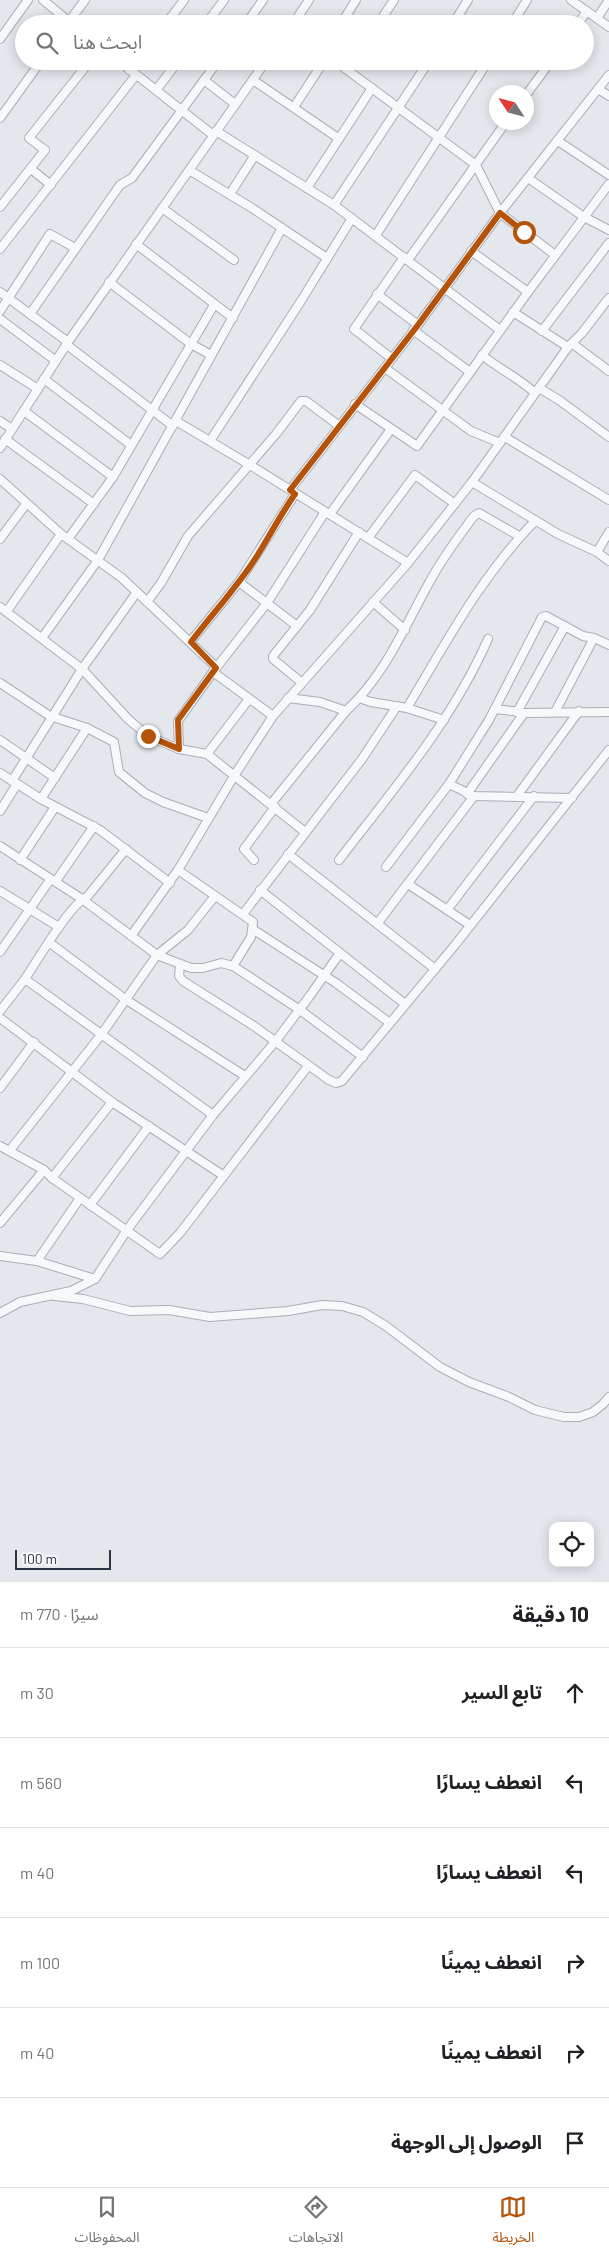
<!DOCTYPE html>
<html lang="ar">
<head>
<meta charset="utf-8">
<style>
  :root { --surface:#fff; --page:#f2f2f2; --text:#202124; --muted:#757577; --line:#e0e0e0; --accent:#b45309 }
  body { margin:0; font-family:Barlow,"Noto Sans Arabic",sans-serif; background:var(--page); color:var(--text); direction:rtl }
  .controls { position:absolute; right:15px; bottom:15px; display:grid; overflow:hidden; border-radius:10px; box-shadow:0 2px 12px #0003 }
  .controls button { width:45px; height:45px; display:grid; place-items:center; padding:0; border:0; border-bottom:1px solid var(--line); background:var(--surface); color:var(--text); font:25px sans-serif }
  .compass { position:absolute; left:489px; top:85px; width:45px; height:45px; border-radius:50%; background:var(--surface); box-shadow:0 2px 12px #0003; rotate:306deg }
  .scale { position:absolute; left:15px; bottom:12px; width:96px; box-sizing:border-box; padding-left:5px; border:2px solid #2b3445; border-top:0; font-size:14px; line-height:18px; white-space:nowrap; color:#2b3445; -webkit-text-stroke:4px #f4f6f9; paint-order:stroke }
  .stop { position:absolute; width:15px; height:15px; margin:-11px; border:4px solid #b45309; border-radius:50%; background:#fff }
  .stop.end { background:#b45309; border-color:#fff; box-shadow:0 1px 5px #0008 }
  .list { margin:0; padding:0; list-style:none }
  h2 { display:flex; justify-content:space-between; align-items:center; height:65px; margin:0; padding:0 20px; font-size:21px }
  h2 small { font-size:16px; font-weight:400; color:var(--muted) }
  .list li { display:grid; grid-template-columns:32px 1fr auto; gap:15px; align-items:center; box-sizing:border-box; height:90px; padding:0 20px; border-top:1px solid var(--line) }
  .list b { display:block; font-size:19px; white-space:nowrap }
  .list em { font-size:16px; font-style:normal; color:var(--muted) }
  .icon { flex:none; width:28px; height:28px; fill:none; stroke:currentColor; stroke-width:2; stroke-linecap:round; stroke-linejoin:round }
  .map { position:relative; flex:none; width:609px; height:1582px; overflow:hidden; direction:ltr }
  .search { position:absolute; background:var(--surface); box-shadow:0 2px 12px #0003; left:15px; right:15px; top:15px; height:55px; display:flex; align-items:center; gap:12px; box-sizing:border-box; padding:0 18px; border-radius:28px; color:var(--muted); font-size:19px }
  .sheet { height:605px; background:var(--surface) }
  nav { display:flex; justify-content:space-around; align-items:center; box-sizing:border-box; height:70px; border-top:1px solid var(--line); background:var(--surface); font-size:14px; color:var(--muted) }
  nav a { display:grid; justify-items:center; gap:2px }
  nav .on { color:var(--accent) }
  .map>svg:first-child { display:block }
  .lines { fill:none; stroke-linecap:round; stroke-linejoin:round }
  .minor-casing { stroke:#a9aeb7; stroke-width:10 }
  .minor { stroke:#f7f8fa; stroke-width:8 }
  .route { stroke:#b45309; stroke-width:6 }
</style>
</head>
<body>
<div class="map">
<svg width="609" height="1582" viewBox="0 0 609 1582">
  <rect width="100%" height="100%" fill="#e4e7ec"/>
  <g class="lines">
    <!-- minor casing -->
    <g class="minor-casing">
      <g id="minor">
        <polyline points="43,0 72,24"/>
        <polyline points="571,0 609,27"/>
        <polyline points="171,17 183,24"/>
        <polyline points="597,18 609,0"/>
        <polyline points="67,24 85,0"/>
        <polyline points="166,24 184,0"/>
        <polyline points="206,24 224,0"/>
        <polyline points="246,24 263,0"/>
        <polyline points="293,24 309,0"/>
        <polyline points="341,24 356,0"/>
        <polyline points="378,24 394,0"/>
        <polyline points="453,24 468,0"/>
        <polyline points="512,24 527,0"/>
        <polyline points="578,24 587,11"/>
        <polyline points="0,39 28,0"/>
        <polyline points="119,61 213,135"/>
        <polyline points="335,61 476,165 500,213 555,255"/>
        <polyline points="129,70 137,61"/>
        <polyline points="348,70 354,61"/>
        <polyline points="204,80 235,104"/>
        <polyline points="253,80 338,138"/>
        <polyline points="157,89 178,61"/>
        <polyline points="598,89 609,96"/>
        <polyline points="526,95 551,61"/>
        <polyline points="294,107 324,61"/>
        <polyline points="0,118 41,61"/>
        <polyline points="216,131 334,205 500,330"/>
        <polyline points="558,141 609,175"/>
        <polyline points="31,169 51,185"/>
        <polyline points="189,170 252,208 327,258"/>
        <polyline points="528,178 584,217 609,230"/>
        <polyline points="307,188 372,88"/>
        <polyline points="230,194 255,155"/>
        <polyline points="334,205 429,61"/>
        <polyline points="0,207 45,150 29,138 90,61"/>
        <polyline points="162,208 234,260"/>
        <polyline points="376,235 488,61"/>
        <polyline points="136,244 233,318"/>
        <polyline points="0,249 136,75"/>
        <polyline points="471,251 528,292"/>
        <polyline points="408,260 506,122"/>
        <polyline points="109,282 191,344 211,355"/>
        <polyline points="0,292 68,342"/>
        <polyline points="377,294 418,325"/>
        <polyline points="0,311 50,234 75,248"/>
        <polyline points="513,312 568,347"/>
        <polyline points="30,314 120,185 132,178 218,61"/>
        <polyline points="0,319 56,361"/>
        <polyline points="413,330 470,372"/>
        <polyline points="542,331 609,243"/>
        <polyline points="573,344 609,371"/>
        <polyline points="67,345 173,426"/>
        <path d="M482 355C499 369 519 378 535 393"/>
        <polyline points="391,358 354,329 404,257"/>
        <polyline points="0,365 38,389"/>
        <polyline points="385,368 471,431 500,443"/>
        <polyline points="44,379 131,445"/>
        <polyline points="539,388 559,400 609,437"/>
        <polyline points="355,404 417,446 528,292 609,184"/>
        <polyline points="24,411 113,477"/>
        <polyline points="0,421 12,429"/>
        <polyline points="176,421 250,465 408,563"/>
        <polyline points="505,437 609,500"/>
        <polyline points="5,439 94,504"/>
        <polyline points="210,441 301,301 352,218"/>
        <polyline points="0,448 68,342 266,61"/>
        <polyline points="0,479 61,534 122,578 216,667"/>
        <polyline points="472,482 558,534 597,552 609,561"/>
        <polyline points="290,490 418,325 500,213 609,75"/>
        <polyline points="330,514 391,429"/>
        <polyline points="368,538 415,475 455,504"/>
        <polyline points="0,539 26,504"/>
        <polyline points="68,539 113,477 214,305"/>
        <polyline points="597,552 609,532"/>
        <polyline points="239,582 297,626"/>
        <polyline points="147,602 161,583 188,536 276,434 301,401 306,401 338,425"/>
        <polyline points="373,602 405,630"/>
        <polyline points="0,607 82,669 128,719 148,736 179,749 207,754 305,832"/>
        <polyline points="7,611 61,534"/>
        <polyline points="42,638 98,560 282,228"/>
        <polyline points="191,641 239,582 295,494"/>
        <polyline points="213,672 273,716"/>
        <polyline points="301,682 273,659 273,656 310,610 359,532"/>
        <polyline points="0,683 50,716 87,728 114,742 119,772 145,793 163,802 208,818"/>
        <polyline points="288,698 320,702 346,711"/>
        <polyline points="359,698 371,702 407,708 444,720"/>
        <path d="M407 708C446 643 481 576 535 521"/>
        <polyline points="495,709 521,712"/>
        <polyline points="517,712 565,626"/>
        <polyline points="555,712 594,638"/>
        <polyline points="0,740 55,778"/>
        <polyline points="179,749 178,721 213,672 267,603 325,512"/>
        <polyline points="207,754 249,699"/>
        <polyline points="0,773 41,799 100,830 170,883"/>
        <polyline points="12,781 82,669 137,592"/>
        <polyline points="449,784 474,796 572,798"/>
        <polyline points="467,794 524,713 609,712"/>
        <polyline points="517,796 579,711"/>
        <polyline points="41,799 87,728"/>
        <path d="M271 804 346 711C385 675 404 628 429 583 442 559 458 537 474 516L479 513 519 536"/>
        <polyline points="0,811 17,784"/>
        <polyline points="0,846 82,899 157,955 191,968 203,968 221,963 233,966 300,1010 363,1057"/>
        <polyline points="288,854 435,969"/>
        <polyline points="20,860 55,807"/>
        <polyline points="254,860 244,849 275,807"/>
        <path d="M339 860C393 790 452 721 488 639"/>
        <polyline points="386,867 449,784 489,720 542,617 546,616 583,636 594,638 609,645"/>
        <polyline points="178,870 253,922 251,937 233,966"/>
        <polyline points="56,881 94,826"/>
        <polyline points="408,884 470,925"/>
        <polyline points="260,890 405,1004"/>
        <polyline points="0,891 59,927"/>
        <polyline points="447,910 534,796"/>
        <polyline points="243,914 362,759 397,706"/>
        <polyline points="377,924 474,796"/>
        <polyline points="254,930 336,983 390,1023"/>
        <polyline points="131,936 178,870 234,776 273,716 408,563 472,482 568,347 582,333 609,298"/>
        <polyline points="50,943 125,999 245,1076"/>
        <polyline points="0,952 50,880"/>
        <polyline points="180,965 179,976 183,981 254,1026 329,1080 336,1083 342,1081 455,945 609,750"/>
        <path d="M25 979C37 961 70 904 87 897L126 849"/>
        <polyline points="0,1011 25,979 213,1115"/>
        <polyline points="0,1018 112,1102 224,1176"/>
        <polyline points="0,1088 34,1042"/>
        <polyline points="0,1146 44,1170 52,1178 160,1254 180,1233 308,1066"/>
        <polyline points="10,1150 101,1035 157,955 188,930 215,896"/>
        <polyline points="52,1178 112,1102"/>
        <polyline points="90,1205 149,1126"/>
        <polyline points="0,1223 44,1170"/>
        <polyline points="0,1256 37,1261 95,1279"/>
        <polyline points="37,1261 80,1198"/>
        <polyline points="54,1296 83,1299 130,1311 169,1310 210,1317 288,1311 322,1305 342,1306 363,1312 386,1326 440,1367 469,1382 509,1397 535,1410 564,1417 579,1417 593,1412 603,1404 609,1397"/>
        <polyline points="0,1313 20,1302 71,1291 95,1279 127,1230 213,1115 275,1042 309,997 340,953"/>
      </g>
    </g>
    <!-- minor -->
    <use href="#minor" class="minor"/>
  </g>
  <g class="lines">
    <!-- route -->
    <path class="route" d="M148 736 179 749 178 720 216 668 191 642C213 613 238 586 257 556 270 535 281 514 295 494L290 490 418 325 500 213 524 232"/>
  </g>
</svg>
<div class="controls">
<button><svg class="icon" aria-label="locate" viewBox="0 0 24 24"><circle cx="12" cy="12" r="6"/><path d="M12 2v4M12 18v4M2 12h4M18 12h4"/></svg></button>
</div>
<svg class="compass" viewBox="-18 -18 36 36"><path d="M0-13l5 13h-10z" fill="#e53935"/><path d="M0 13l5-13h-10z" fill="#757577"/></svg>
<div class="scale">100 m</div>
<div class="stop" style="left:524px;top:232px"></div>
<div class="stop end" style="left:148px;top:736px"></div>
<div class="search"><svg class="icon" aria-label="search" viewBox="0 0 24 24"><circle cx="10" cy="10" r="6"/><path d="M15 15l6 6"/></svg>ابحث هنا</div>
</div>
<section class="sheet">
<h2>10 دقيقة<small>سيرًا · 770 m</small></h2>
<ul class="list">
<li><svg class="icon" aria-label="ahead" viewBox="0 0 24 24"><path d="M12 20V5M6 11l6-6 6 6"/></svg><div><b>تابع السير</b></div><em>30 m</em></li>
<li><svg class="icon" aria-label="left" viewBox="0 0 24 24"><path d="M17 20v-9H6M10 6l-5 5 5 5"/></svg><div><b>انعطف يسارًا</b></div><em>560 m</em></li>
<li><svg class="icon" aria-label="left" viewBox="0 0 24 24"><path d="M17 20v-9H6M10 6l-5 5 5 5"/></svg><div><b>انعطف يسارًا</b></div><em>40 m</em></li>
<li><svg class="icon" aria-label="right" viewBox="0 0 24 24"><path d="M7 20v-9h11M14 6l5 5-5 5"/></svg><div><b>انعطف يمينًا</b></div><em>100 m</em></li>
<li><svg class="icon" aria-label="right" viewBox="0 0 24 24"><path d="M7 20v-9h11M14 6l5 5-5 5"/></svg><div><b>انعطف يمينًا</b></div><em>40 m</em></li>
<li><svg class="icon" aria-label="arrive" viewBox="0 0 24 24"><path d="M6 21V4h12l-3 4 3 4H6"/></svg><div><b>الوصول إلى الوجهة</b></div></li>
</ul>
</section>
<nav>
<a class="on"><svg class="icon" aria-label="map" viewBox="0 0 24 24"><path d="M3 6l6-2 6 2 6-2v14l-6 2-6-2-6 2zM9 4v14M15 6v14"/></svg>الخريطة</a>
<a><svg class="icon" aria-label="directions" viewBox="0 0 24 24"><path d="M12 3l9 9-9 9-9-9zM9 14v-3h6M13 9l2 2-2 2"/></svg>الاتجاهات</a>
<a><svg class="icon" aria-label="saved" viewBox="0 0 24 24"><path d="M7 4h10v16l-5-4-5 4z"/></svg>المحفوظات</a>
</nav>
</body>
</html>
